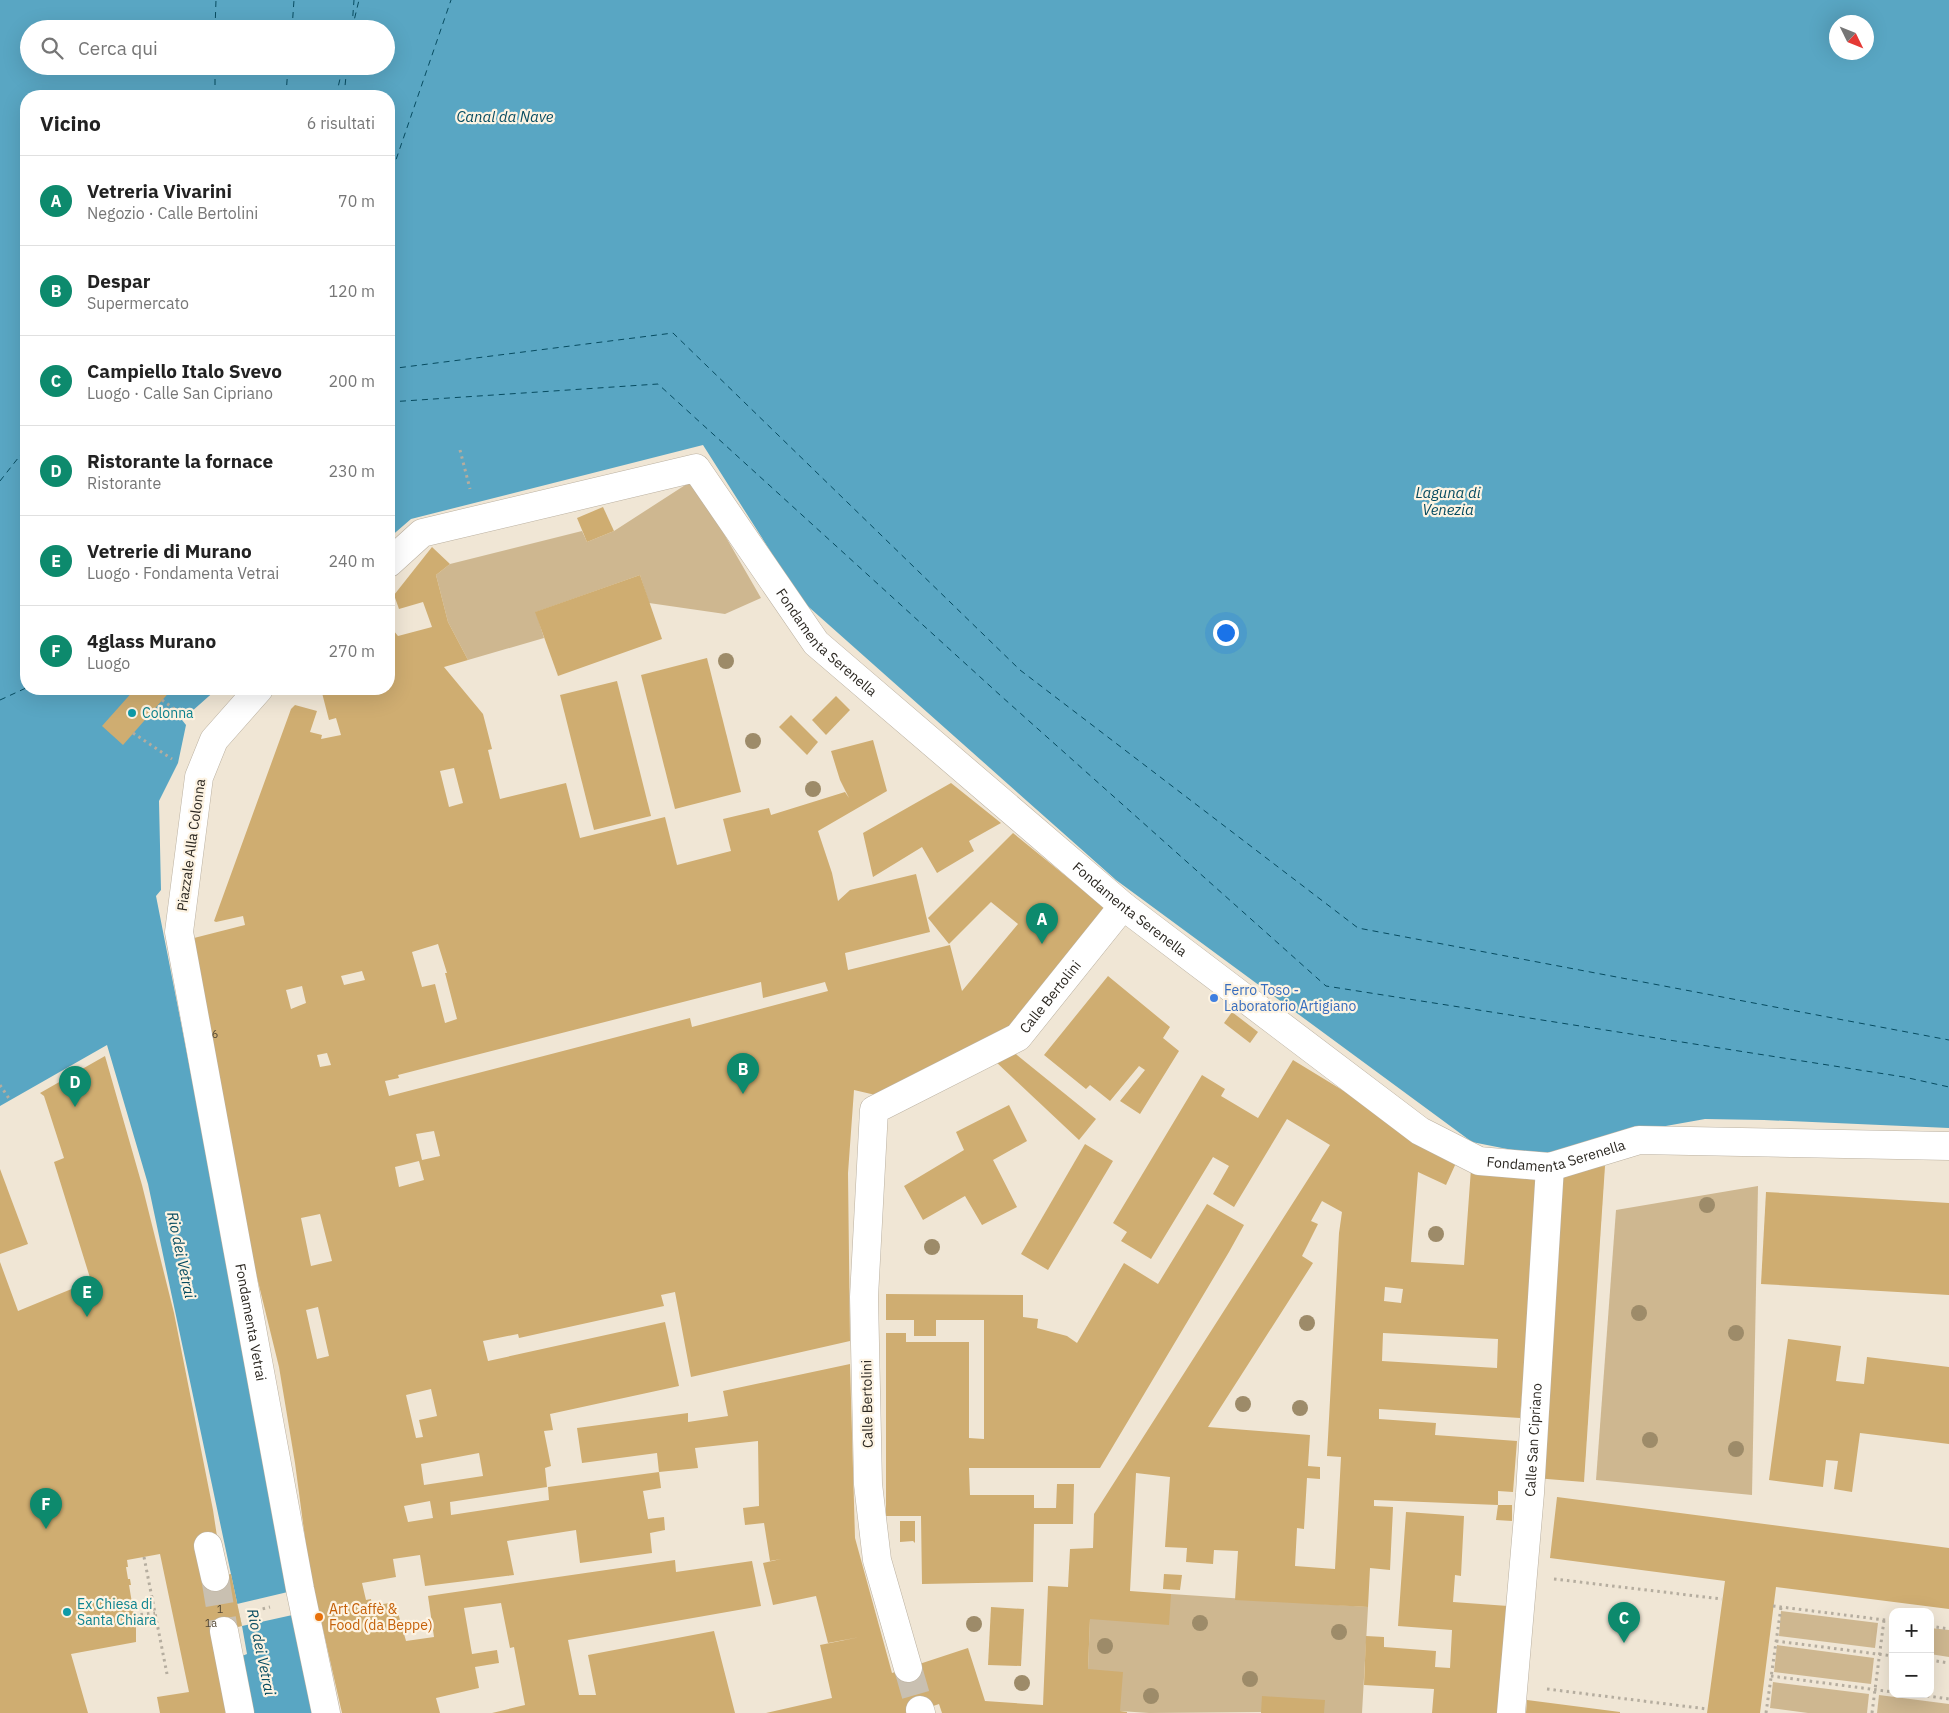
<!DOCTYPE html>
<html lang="it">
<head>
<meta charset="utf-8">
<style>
  :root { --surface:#fff; --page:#f2f2f2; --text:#222; --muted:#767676; --line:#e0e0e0; --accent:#0d8a6d }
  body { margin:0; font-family:"IBM Plex Sans",sans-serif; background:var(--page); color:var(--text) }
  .controls { position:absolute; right:15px; bottom:15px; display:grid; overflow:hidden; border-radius:10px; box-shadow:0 5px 20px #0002 }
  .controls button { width:45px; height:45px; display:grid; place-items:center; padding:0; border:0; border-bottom:1px solid var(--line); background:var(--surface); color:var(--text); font:25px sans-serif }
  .compass { position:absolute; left:1829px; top:15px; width:45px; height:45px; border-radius:50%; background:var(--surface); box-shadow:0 5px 20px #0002; rotate:133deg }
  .you { position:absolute; left:1225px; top:632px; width:18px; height:18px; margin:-12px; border:4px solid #fff; border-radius:50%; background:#1a73e8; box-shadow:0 0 0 8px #1a73e833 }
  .badge { display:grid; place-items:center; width:32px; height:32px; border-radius:50%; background:var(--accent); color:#fff; font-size:16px; font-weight:700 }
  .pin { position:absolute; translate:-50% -41px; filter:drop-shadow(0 1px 2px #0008) }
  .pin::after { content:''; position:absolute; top:26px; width:18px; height:15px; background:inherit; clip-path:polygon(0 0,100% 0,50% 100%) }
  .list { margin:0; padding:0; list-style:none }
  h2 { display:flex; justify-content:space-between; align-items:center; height:65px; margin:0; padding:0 20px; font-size:21px }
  h2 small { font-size:16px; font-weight:400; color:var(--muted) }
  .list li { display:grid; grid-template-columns:32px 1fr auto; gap:15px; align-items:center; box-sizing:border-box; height:90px; padding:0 20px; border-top:1px solid var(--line) }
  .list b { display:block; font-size:19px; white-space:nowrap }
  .list p { margin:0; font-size:16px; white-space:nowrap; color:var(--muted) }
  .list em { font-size:16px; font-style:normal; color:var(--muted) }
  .icon { flex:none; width:28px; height:28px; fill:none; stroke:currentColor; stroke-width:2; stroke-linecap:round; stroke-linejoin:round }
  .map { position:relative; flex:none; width:1949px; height:1713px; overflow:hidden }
  .search { position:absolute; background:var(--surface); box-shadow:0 5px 20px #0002; left:20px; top:20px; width:375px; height:55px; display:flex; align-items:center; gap:12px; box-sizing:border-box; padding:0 18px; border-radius:28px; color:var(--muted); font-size:19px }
  .panel { position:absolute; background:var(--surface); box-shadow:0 5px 20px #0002; left:20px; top:90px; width:375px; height:605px; border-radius:20px }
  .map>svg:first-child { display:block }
  .green { fill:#ceb790 }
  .water { fill:#59a6c3; fill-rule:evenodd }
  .pier { fill:#f0e6d5 }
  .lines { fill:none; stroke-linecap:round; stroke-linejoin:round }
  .ferry { stroke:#074c61; stroke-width:1; stroke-dasharray:6 5; stroke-linecap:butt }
  .building { fill:#cfad71; fill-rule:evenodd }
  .pedestrian-tunnel { stroke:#c9c0b1; stroke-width:28; stroke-dasharray:28 14; stroke-linecap:butt }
  .pedestrian-casing { stroke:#bbb1a1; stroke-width:29 }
  .path { stroke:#b5ad9f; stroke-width:3; stroke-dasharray:2.5 4; stroke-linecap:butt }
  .pedestrian { stroke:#fff; stroke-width:28 }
  .tree { fill:#9d8b69 }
  .culture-dot { fill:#0f9aa8; stroke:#fdf3e2; stroke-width:2 }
  .shop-dot { fill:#3f7fe0; stroke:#fdf3e2; stroke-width:2 }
  .food-dot { fill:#e8710a; stroke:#fdf3e2; stroke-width:2 }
  .labels { text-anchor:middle; stroke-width:4.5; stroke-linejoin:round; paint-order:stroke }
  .number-label { font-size:11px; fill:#544835 }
  .street-label { font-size:14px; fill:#2b2721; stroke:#fdf3e2 }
  .culture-label { font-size:14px; fill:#0d838f; stroke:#fdf3e2; text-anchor:start }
  .shop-label { font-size:14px; fill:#366cbe; stroke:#fdf3e2; text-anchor:start }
  .food-label { font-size:14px; fill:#c56008; stroke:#fdf3e2; text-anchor:start }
  .water-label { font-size:15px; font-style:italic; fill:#074c61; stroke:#fdf3e2 }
</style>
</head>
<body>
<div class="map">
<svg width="1949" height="1713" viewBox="0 0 1949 1713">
  <rect width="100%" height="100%" fill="#f0e6d5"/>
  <!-- green -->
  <g class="green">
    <polygon points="693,480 761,598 725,614 649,603 640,575 536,612 544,638 468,660 448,622 436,575 450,564 582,531 587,542 614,531"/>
    <polygon points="1758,1186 1752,1495 1596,1480 1616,1210"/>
    <polygon points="1171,1594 1368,1607 1362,1713 1324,1713 1324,1700 1261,1712 1149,1713 1120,1711 1088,1669 1090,1619"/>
    <polygon points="1781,1611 1878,1623 1875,1648 1779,1636"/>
    <polygon points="1930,1628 1949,1630 1949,1657 1930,1654"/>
    <polygon points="1777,1645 1874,1658 1871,1684 1774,1672"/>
    <polygon points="1773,1682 1869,1694 1867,1713 1808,1713 1770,1708"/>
    <polygon points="1879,1695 1949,1704 1949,1713 1877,1713"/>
  </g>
  <!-- water -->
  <path class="water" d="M0 0H1949V1128L1764 1120 1705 1119 1621 1134 1543 1156 1472 1142 1116 880 802 601 703 445 411 519 389 538V96H26V689H217L182 720 186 725 178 763 159 801 161 890 156 896 317 1713H251L242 1656 247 1654 242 1626 148 1184 107 1045 0 1106ZM1836 22H1866V52H1836ZM29 29H386V66H29Z"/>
  <!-- pier -->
  <polygon class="pier" points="292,1591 297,1614 242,1626 237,1604"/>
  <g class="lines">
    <!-- ferry -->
    <g class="ferry">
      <polyline points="352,27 354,0"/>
      <polyline points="215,29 216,0"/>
      <polyline points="292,29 294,0"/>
      <polyline points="352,29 359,0"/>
      <polyline points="215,96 215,66"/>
      <polyline points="286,96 288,66"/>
      <polyline points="336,96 343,66"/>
      <polyline points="344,96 347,66"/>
      <polyline points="389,180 451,0"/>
      <polyline points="389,369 673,333 1020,670 1358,928 1949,1040"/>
      <polyline points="389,402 658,384 1001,696 1326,986 1904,1077 1949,1087"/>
      <polyline points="0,481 26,448"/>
      <polyline points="0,700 26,688"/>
    </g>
  </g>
  <!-- building -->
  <g class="building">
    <polygon points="603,507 614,531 587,542 577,518"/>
    <path d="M432 547 450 564 436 575 448 622 468 660 444 667 483 714 492 749 488 750 500 799 566 783 580 838 665 817 677 865 731 851 723 819 769 808 771 815 845 792 849 798 840 780 831 751 873 740 887 791 818 831 832 873 838 901 850 890 916 874 930 932 845 953 848 970 950 945 962 991 1018 924 991 902 949 944 928 918 1013 833 1110 912 1010 1032 884 1097 854 1090 848 1173 850 1341 691 1377 675 1292 661 1295 664 1306 519 1338 518 1334 483 1341 488 1361 665 1322 679 1386 550 1414 553 1430 544 1431 551 1466 545 1468 547 1487 450 1502 451 1515 549 1500 548 1487 659 1472 661 1488 643 1491 648 1519 664 1517 665 1530 650 1533 652 1553 580 1563 576 1530 507 1541 514 1575 425 1586 420 1555 393 1559 396 1577 362 1583 366 1600 371 1599 372 1606 395 1602 406 1641 434 1637 428 1596 675 1560 676 1572 752 1561 761 1606 568 1640 579 1695H596L588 1655 714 1631 735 1713H492L525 1705 514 1647 510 1648 501 1603 464 1608 472 1654 497 1650 499 1663 475 1667 479 1688 436 1698 440 1713H342L309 1568 295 1463 279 1367 253 1261 210 1048 194 938 245 925 243 916 216 922 214 921 291 709 295 705 317 711 310 732 322 735 321 739 341 735 336 718 329 720 321 689H389V625L398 636 432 627 423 602 399 609 394 595ZM454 768 463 803 449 807 440 771ZM438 944 447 973H445L457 1019 445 1023 435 984 422 987 412 952ZM362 971 365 980 344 985 341 976ZM761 982 763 998 825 982 828 991 692 1027 690 1018 389 1096 385 1081 399 1078 398 1075ZM302 986 306 1003 291 1009 286 990ZM327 1053 331 1065 320 1067 317 1055ZM434 1131 440 1156 422 1160 416 1134ZM419 1161 424 1180 399 1187 395 1167ZM320 1214 332 1261 311 1266 301 1218ZM318 1307 329 1356 317 1359 306 1310ZM431 1389 437 1416 419 1420 423 1437 416 1438 406 1395ZM479 1453 483 1476 424 1485 421 1464ZM430 1501 433 1518 408 1522 404 1506Z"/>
    <polygon points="640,575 662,639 558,676 535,612"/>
    <polygon points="707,658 741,792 675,809 641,675"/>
    <polygon points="617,681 651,816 594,830 560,695"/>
    <polygon points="135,689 172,689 123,745 102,726"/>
    <polygon points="836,696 850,710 826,735 812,720"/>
    <polygon points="791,715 818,742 807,755 779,727"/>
    <polygon points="951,783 1001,823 969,841 974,851 937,873 922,847 873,877 863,833"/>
    <polygon points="1108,976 1170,1027 1163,1038 1179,1051 1140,1114 1120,1101 1145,1070 1139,1066 1110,1101 1090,1085 1086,1089 1044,1055"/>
    <polygon points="1232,1012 1258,1032 1250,1043 1224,1023"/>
    <polygon points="1012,1051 1096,1119 1079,1140 995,1061"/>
    <polygon points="105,1056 142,1185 174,1313 213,1510 218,1543 203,1580 231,1574 242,1626 214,1633 230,1713 160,1713 157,1697 189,1692 160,1554 127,1560 128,1567 126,1567 128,1579 130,1579 131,1585 129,1585 132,1603 134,1602 136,1608 133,1609 135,1622 138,1622 139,1627 136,1627 136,1642 71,1654 88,1713 0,1713 0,1262 18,1311 91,1281 54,1162 64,1158 44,1096 40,1093"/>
    <path d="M1293 1060 1393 1121 1456 1163 1446 1185 1418 1172 1411 1262 1464 1265 1471 1169 1539 1181 1520 1418 1379 1409V1419L1436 1423 1435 1435 1517 1441 1513 1492 1498 1491V1505L1374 1500V1506L1393 1507 1390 1570 1370 1568 1368 1607 1235 1600 1238 1551 1214 1550 1213 1564 1186 1562 1187 1548 1165 1547 1170 1477 1136 1473 1130 1591 1171 1594 1169 1625 1090 1619 1088 1669 1123 1672 1120 1711 1127 1712V1713H942L939 1704 913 1713H766L832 1698 820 1645 860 1637 828 1643 816 1596 773 1605 763 1563 781 1559 770 1561 764 1523 745 1525 743 1508 759 1506 758 1441 695 1448 698 1468 659 1472 657 1453 582 1463 577 1428 688 1413V1422L728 1416 723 1391 850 1364 855 1538 892 1673 968 1648 985 1701 1043 1705 1048 1586 1068 1587 1070 1549 1093 1548 1094 1514 1330 1145 1287 1119 1234 1207 1213 1194 1229 1166 1213 1157 1151 1259 1121 1241 1127 1232 1113 1223 1202 1075 1225 1089 1221 1096 1258 1118ZM1322 1201 1342 1212 1339 1233 1327 1456 1341 1457 1335 1569 1295 1566 1297 1528 1304 1529 1307 1478 1320 1479V1467L1308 1466 1310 1435 1208 1427 1313 1263 1302 1256 1318 1224 1311 1221ZM1385 1287 1403 1289 1401 1303 1384 1301ZM1383 1333 1498 1339 1497 1368 1382 1361Z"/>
    <polygon points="1009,1105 1027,1141 993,1160 1017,1207 982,1225 965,1196 923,1220 904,1186 964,1150 956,1132"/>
    <polygon points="1085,1144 1113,1161 1048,1270 1021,1254"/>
    <polygon points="1605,1166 1584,1482 1535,1478 1557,1170"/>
    <polygon points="0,1169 28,1244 0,1254"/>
    <polygon points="1766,1192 1949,1203 1949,1295 1761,1284"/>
    <polygon points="1207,1204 1244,1225 1229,1252 1100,1468 969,1468 970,1495 1034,1495 1034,1508 1056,1508 1057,1484 1074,1484 1073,1524 1034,1524 1033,1582 922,1584 921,1516 886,1516 886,1333 906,1333 906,1342 969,1342 969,1438 984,1439 984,1320 936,1320 936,1336 914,1336 914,1320 886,1320 886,1294 1023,1295 1023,1317 1038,1319 1037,1328 1067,1336 1077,1343 1124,1263 1158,1284"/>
    <polygon points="1788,1339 1841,1346 1836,1381 1864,1384 1867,1357 1949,1367 1949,1444 1860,1433 1852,1492 1834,1489 1838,1461 1826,1460 1823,1487 1769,1480"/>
    <polygon points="1557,1497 1949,1548 1949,1609 1776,1587 1760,1713 1707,1713 1725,1581 1550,1558"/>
    <polygon points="1498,1505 1512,1505 1512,1521 1496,1520"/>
    <polygon points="1406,1512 1464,1516 1461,1576 1455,1575 1453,1602 1508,1606 1501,1713 1432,1713 1434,1689 1364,1685 1366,1636 1384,1637 1384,1647 1436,1651 1435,1667 1450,1668 1452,1630 1398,1626"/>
    <polygon points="900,1521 915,1521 915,1543 913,1541 900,1542"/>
    <polygon points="1164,1574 1182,1575 1180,1590 1163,1589"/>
    <polygon points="991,1607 1024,1609 1021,1666 988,1665"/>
    <polygon points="1262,1696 1325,1700 1324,1713 1261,1713"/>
    <polygon points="1527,1700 1620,1712 1620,1713 1526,1713"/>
  </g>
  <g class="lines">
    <!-- pedestrian-tunnel -->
    <g class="pedestrian-tunnel">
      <polyline points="215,1577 224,1631"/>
      <polyline points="908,1668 920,1710"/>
    </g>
    <!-- pedestrian casing -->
    <g class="pedestrian-casing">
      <g id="pedestrian">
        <path id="s1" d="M389 563 422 533 696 468 816 643 1123 906 1420 1131 1479 1161 1550 1167 1639 1140 1949 1146"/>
        <path id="s2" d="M259 689 214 740 199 777 179 932 300 1589 326 1713"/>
        <polyline points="208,1546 215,1577"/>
        <polyline points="224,1631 240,1713"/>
        <path id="s3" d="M908 1668 877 1560 868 1484 864 1297 874 1110 1018 1037 1123 906"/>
        <polyline points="920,1710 921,1713"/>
        <path id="s4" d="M1511 1713 1530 1493 1550 1167"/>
      </g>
    </g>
    <!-- path -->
    <g class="path">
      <polyline points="460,450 470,489"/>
      <polyline points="162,700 188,719"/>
      <polyline points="133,733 172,759"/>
      <polyline points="0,1085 10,1100"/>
      <polyline points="144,1557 167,1674"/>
      <polyline points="1554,1579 1722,1599"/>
      <polyline points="1773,1606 1893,1621"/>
      <polyline points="250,1612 270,1607"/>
      <polyline points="134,1615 155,1613"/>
      <polyline points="1930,1626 1949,1629"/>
      <polyline points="1776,1641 1893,1656"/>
      <polyline points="1930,1660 1949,1663"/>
      <polyline points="1771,1676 1893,1692"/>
      <polyline points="1547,1689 1707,1709"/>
      <polyline points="1914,1694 1949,1699"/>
      <polyline points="1766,1713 1781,1607"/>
      <polyline points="1872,1713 1884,1620"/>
    </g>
    <!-- pedestrian -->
    <use href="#pedestrian" class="pedestrian"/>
  </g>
  <!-- trees -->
  <g class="tree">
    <circle cx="726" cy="661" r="8"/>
    <circle cx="753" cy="741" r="8"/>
    <circle cx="813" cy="789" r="8"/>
    <circle cx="1707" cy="1205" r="8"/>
    <circle cx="1436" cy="1234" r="8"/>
    <circle cx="932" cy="1247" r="8"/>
    <circle cx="1639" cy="1313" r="8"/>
    <circle cx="1307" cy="1323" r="8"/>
    <circle cx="1736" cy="1333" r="8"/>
    <circle cx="1243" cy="1404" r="8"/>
    <circle cx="1300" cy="1408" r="8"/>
    <circle cx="1650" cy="1440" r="8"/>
    <circle cx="1736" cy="1449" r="8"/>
    <circle cx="1200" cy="1623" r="8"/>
    <circle cx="974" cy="1624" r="8"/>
    <circle cx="1339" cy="1632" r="8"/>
    <circle cx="1105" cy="1646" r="8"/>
    <circle cx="1250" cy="1679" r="8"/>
    <circle cx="1022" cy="1683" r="8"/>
    <circle cx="1151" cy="1696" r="8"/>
  </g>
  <!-- markers -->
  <g class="culture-dot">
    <circle cx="132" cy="713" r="5"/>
    <circle cx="67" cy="1612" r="5"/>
  </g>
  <circle class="shop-dot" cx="1214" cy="998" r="5"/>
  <circle class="food-dot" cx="319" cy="1617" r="5"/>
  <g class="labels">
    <!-- number labels -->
    <g class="number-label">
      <text x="215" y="1038">6</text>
      <text x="220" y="1613">1</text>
      <text x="211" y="1627">1a</text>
    </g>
    <!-- street labels -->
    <g class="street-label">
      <text dy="5" stroke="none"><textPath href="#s1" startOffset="545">Fondamenta Serenella</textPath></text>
      <text transform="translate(191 845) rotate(-82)" y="5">Piazzale Alla Colonna</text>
      <text dy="5" stroke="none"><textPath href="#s1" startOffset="950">Fondamenta Serenella</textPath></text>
      <text dy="5" stroke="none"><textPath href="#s3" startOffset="776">Calle Bertolini</textPath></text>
      <text dy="5" stroke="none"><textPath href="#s1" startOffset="1460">Fondamenta Serenella</textPath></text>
      <text dy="5" stroke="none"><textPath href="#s2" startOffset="661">Fondamenta Vetrai</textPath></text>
      <text transform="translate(867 1404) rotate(-91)" y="5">Calle Bertolini</text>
      <text dy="5" stroke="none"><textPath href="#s4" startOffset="274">Calle San Cipriano</textPath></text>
    </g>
    <!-- culture labels -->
    <g class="culture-label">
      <text x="142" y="718">Colonna</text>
      <text x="77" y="1609">Ex Chiesa di<tspan x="77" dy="16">Santa Chiara</tspan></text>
    </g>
    <!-- shop labels -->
    <g class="shop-label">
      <text x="1224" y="995">Ferro Toso -<tspan x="1224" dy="16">Laboratorio Artigiano</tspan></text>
    </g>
    <!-- food labels -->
    <g class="food-label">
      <text x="329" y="1614">Art Caffè &amp;<tspan x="329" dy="16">Food (da Beppe)</tspan></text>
    </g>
    <!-- water labels -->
    <g class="water-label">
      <text x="505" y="122">Canal da Nave</text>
      <text x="1448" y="498">Laguna di<tspan x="1448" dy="17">Venezia</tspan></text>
      <text transform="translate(181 1255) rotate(78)" y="5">Rio dei Vetrai</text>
      <text transform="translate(261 1652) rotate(78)" y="5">Rio dei Vetrai</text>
    </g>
  </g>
</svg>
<div class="controls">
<button>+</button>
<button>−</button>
</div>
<svg class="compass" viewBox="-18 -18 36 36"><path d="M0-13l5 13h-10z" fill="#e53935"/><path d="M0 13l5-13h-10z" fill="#767676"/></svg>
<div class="you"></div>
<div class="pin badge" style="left:1042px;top:944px">A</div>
<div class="pin badge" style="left:743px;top:1094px">B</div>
<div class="pin badge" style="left:1624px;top:1643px">C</div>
<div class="pin badge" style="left:75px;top:1107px">D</div>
<div class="pin badge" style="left:87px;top:1317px">E</div>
<div class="pin badge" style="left:46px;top:1529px">F</div>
<div class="search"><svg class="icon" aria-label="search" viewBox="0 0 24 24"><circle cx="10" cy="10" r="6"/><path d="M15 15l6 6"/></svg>Cerca qui</div>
<section class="panel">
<h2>Vicino<small>6 risultati</small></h2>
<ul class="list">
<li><span class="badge">A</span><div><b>Vetreria Vivarini</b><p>Negozio · Calle Bertolini</p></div><em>70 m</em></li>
<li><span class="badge">B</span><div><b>Despar</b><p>Supermercato</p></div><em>120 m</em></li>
<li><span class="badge">C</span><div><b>Campiello Italo Svevo</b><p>Luogo · Calle San Cipriano</p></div><em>200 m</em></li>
<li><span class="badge">D</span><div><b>Ristorante la fornace</b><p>Ristorante</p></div><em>230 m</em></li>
<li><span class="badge">E</span><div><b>Vetrerie di Murano</b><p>Luogo · Fondamenta Vetrai</p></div><em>240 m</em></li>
<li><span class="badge">F</span><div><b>4glass Murano</b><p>Luogo</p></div><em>270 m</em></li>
</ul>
</section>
</div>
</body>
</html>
